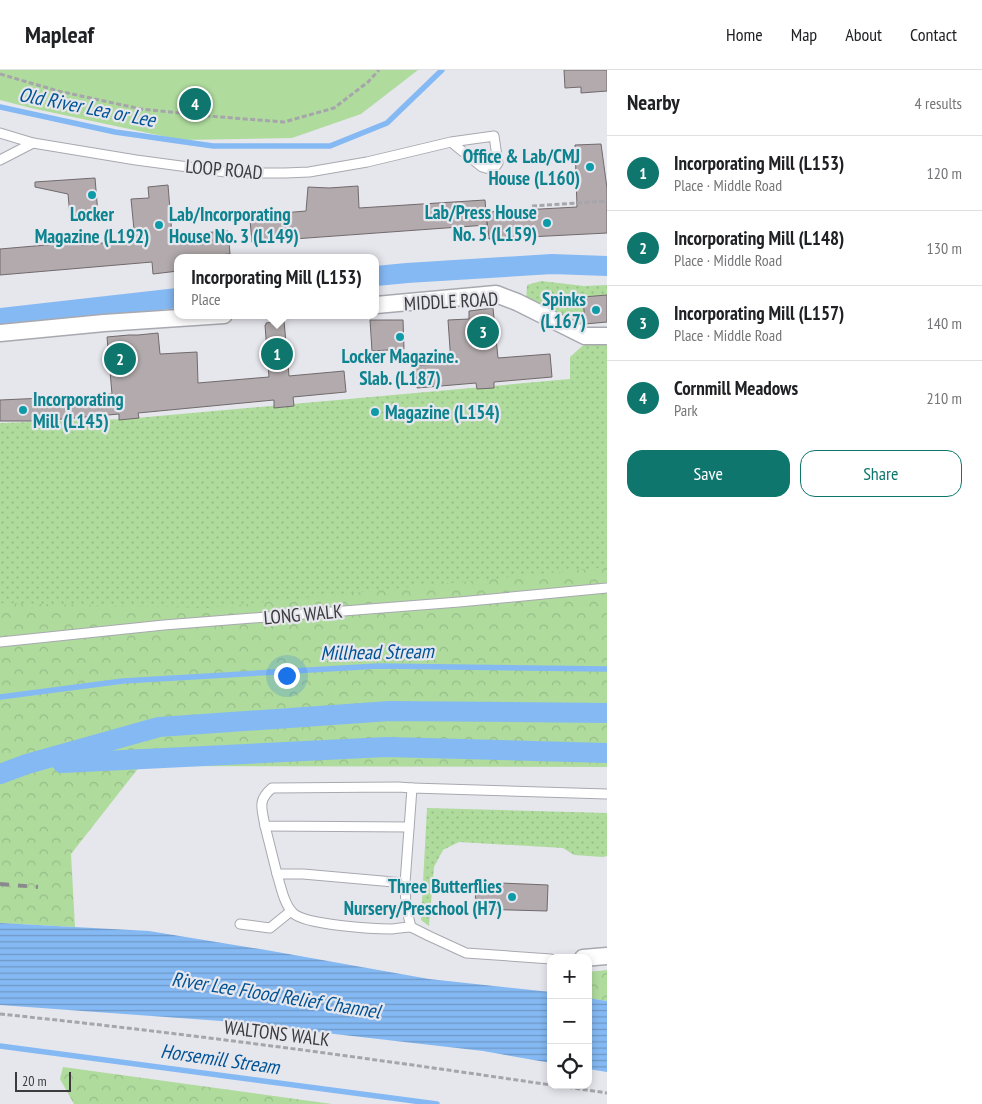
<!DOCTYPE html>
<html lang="en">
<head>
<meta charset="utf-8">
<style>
  :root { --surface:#fff; --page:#f6f6f6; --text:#202124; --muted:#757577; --line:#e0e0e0; --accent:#0f766e }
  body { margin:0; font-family:"PT Sans Narrow",sans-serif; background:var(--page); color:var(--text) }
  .controls { position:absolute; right:15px; bottom:15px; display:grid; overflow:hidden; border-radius:10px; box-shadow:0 2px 8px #0003 }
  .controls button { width:45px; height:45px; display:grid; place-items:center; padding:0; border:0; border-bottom:1px solid var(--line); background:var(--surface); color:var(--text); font:25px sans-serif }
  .scale { position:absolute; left:15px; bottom:12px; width:56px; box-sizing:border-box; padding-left:5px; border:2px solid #3b3b3e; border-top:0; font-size:14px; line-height:18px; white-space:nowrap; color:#3b3b3e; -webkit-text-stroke:4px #e6e6ed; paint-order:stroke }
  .you { position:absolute; left:286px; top:605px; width:18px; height:18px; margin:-12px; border:4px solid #fff; border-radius:50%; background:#1a73e8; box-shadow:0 0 0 8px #1a73e833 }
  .badge { display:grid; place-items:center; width:32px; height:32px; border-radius:50%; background:var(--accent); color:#fff; font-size:16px; font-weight:700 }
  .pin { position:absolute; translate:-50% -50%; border:2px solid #fff; box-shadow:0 1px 5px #0006 }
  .popup { position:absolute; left:174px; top:184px; width:205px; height:65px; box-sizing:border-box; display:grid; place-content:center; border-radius:10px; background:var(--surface); filter:drop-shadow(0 1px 4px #0005); font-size:16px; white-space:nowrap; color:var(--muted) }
  .popup b { font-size:19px; color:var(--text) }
  .popup::after { content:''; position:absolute; left:50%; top:100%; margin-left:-10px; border:10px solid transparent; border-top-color:var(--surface) }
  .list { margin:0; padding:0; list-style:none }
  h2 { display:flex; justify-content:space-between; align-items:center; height:65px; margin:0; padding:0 20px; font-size:21px }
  h2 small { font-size:16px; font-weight:400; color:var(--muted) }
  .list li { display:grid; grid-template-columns:32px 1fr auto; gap:15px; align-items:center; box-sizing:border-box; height:75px; padding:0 20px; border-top:1px solid var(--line) }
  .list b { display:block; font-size:19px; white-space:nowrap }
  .list p { margin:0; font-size:16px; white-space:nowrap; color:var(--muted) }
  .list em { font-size:16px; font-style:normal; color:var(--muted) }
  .actions { display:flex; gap:10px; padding:15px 20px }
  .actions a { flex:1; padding:11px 0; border:1px solid var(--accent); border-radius:15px; text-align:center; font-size:18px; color:var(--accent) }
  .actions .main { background:var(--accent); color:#fff }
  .icon { flex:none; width:28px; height:28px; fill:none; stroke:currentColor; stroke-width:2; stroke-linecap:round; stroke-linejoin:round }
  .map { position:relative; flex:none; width:607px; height:1034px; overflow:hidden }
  header { display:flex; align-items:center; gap:30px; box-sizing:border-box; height:70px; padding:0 25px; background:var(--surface); border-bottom:1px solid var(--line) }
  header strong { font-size:24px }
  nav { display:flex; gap:28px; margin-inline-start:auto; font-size:18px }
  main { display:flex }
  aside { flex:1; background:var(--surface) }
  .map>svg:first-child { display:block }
  .grass { fill:url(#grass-dots) }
  .forest { fill:url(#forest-crowns) }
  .park { fill:#afdb9d }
  .water { fill:url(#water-rules) }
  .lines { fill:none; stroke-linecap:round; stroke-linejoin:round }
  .stream { stroke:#85b9f3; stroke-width:5.5 }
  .canal { stroke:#85b9f3; stroke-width:20 }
  .building { fill:#b2aaac; stroke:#716a6c }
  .lane-casing { stroke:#a8a9b0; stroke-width:11 }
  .street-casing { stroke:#a8a9b0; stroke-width:19 }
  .path { stroke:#a5a5ab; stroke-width:3; stroke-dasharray:5 2.5; stroke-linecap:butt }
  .lane { stroke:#fff; stroke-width:9 }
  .street { stroke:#fff; stroke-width:16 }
  .rail { stroke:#8a8a8e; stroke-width:4; stroke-dasharray:9 9; stroke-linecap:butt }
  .culture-dot { fill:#0f9aa8; stroke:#e6e6ed; stroke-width:2 }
  .labels { text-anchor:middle; stroke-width:4.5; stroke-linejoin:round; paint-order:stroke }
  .culture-label { font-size:19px; font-weight:bold; fill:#0d838f; stroke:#e6e6ed; text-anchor:end }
  .street-label { font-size:19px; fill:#3b3b3e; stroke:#e6e6ed }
  .water-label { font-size:20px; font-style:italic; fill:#005396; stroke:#e6e6ed }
</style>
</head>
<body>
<header>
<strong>Mapleaf</strong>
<nav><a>Home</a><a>Map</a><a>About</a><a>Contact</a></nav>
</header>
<main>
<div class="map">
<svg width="607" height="1034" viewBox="0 0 607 1034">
  <defs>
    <pattern id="grass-dots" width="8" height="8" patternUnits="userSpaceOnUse" patternTransform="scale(1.25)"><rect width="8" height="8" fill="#afdb9d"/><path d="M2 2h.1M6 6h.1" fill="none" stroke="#97bd88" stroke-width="1.8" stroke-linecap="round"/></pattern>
    <pattern id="forest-crowns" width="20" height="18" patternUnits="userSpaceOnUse" patternTransform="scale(1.25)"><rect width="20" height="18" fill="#afdb9d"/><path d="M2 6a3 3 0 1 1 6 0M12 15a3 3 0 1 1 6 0" fill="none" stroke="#97bd88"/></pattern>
    <pattern id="water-rules" width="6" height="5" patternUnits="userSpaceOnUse" patternTransform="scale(1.25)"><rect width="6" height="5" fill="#85b9f3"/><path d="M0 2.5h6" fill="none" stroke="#6e98c6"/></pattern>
  </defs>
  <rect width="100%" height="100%" fill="#e6e6ed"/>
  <!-- grass -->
  <g class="grass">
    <polygon points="541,211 584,216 607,215 607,225 583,228 587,258 607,257 607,261 586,262 526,232 527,215"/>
    <polygon points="607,270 607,513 0,566 0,353 125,349 570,309 570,287 588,271"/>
    <polygon points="427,738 607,743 607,786 603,787 574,785 563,778 459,772 443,780 434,797 429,856 421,850"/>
  </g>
  <!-- forest -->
  <g class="forest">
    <polygon points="607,497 607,697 140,696 71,784 75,857 0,853 0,533 208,538"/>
    <polygon points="607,900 607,931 588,928 588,902"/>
    <polygon points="63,997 332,1034 74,1034 60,1009"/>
  </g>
  <!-- park -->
  <polygon class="park" points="0,0 418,0 361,44 292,68 181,70 31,38 0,30"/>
  <!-- water -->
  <g class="water">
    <polygon points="0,853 149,861 266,880 429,909 551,922 551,993 483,981 221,951 0,935"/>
    <polygon points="588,928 607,931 607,1002 588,999"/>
  </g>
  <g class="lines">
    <!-- stream -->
    <g class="stream">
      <polyline points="0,37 115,62 213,76 330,76 387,53 442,0"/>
      <polyline points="0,627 123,611 378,596 607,599"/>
      <polyline points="0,976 437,1034"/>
    </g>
    <!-- canal -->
    <g class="canal">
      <polyline points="376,206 407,203 552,194 607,196"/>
      <polyline points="0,248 178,228"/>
      <polyline points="62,693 386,677 607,683"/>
      <polyline points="0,704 27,694 159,657 390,641 607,643"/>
    </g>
  </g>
  <!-- building -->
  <g class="building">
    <polygon points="564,0 607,0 607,21 581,23 581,17 565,18"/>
    <polygon points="601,74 607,118 607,163 489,169 486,142 577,137 575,75"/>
    <polygon points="95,108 98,144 70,146 68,124 35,117 35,112"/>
    <polygon points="168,115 172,165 228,161 230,184 178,188 178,201 153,204 152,192 0,205 0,179 81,172 81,175 135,170 131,129 149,128 148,117"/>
    <polygon points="358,116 359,138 485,130 487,155 252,172 250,150 259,149 259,145 306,141 308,117 329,118"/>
    <polygon points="607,225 607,252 585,254 583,227"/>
    <polygon points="493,238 498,288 550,284 552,307 494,312 494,318 477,319 476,313 417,318 415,296 451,293 448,250 469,249 469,241"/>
    <polygon points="370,250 403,250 404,279 372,281"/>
    <polygon points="284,251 289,306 344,301 346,322 293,327 294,336 274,338 274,330 138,343 139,348 119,350 119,344 40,351 0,351 0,330 45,328 45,329 112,324 107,267 129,265 138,265 158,263 160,284 197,282 198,313 269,307 265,255 266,255 266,253"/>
    <polygon points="476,812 548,815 547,841 475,839"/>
  </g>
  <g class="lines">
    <!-- lane casing -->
    <g class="lane-casing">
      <g id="lane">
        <polyline points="0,63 33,73"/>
        <polyline points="0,90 33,73 136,90 233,103 285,103 309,102 367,92 451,72 494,66 498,93 493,100 482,97 451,72"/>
        <polyline points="0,572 164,555 459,532 607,518"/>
        <polyline points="265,756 277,804"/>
        <path d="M409 757 265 756C262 738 257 731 272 718L398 717 412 718"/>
        <path d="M405 813 303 804H277C281 817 284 834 293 843 305 855 374 859 392 859 399 858 405 857 411 857"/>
        <polyline points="240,854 270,858 291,841"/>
        <polyline points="551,889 466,883 429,866 411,857 406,837 405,813 412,718 607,724"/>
      </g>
    </g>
    <!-- street casing -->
    <g class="street-casing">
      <g id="street">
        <polyline points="376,235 496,224 517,232 585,266 607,266"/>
        <polyline points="0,263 104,253 224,245"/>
        <polyline points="583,888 607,886"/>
      </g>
    </g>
    <!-- path -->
    <g class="path">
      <polyline points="0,4 58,21 141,39 208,46 284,52 334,38 368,12 379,0"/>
      <polyline points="532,136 607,131"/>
      <path d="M0 944C184 963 368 988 551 1015"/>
      <polyline points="553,1015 607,1023"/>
    </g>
    <!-- lane -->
    <use href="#lane" class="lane"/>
    <!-- street -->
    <use href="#street" class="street"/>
    <!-- rail -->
    <polyline class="rail" points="0,814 38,817"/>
  </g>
  <!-- markers -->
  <g class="culture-dot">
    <circle cx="590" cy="97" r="5"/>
    <circle cx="92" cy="125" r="5"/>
    <circle cx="547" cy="153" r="5"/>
    <circle cx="159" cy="155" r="5"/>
    <circle cx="596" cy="240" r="5"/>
    <circle cx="400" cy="267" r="5"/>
    <circle cx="23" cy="340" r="5"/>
    <circle cx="375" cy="342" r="5"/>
    <circle cx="512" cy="827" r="5"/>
  </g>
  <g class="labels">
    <!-- culture labels -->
    <g class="culture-label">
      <text x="580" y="93">Office &amp; Lab/CMJ<tspan x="580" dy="22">House (L160)</tspan></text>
      <text x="537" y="149">Lab/Press House<tspan x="537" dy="22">No. 5 (L159)</tspan></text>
      <text x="92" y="151" text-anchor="middle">Locker<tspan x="92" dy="22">Magazine (L192)</tspan></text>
      <text x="169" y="151" text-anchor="start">Lab/Incorporating<tspan x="169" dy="22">House No. 3 (L149)</tspan></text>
      <text x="586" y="236">Spinks<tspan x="586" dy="22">(L167)</tspan></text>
      <text x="400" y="293" text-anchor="middle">Locker Magazine.<tspan x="400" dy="22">Slab. (L187)</tspan></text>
      <text x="33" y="336" text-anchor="start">Incorporating<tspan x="33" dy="22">Mill (L145)</tspan></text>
      <text x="385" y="349" text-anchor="start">Magazine (L154)</text>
      <text x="502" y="823">Three Butterflies<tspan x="502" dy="22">Nursery/Preschool (H7)</tspan></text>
    </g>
    <!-- street labels -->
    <g class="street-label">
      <text transform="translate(224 99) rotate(5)" y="7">LOOP ROAD</text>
      <text transform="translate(451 231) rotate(-3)" y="7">MIDDLE ROAD</text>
      <text transform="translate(303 544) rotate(-5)" y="7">LONG WALK</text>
      <text transform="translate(277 963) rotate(7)" y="7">WALTONS WALK</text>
    </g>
    <!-- water labels -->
    <g class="water-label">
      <text transform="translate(87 37) rotate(11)" y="7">Old River Lea or Lee</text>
      <text transform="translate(377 582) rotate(-1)" y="7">Millhead Stream</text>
      <text transform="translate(276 925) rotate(9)" y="7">River Lee Flood Relief Channel</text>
      <text transform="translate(220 989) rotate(8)" y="7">Horsemill Stream</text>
    </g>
  </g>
</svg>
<div class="controls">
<button>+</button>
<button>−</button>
<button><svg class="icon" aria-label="locate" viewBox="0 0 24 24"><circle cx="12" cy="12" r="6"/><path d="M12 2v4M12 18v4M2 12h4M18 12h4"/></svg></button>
</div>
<div class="scale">20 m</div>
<div class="you"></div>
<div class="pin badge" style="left:277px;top:284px">1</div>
<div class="popup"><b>Incorporating Mill (L153)</b>Place</div>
<div class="pin badge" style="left:120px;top:289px">2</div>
<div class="pin badge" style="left:483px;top:262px">3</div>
<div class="pin badge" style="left:195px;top:34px">4</div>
</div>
<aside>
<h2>Nearby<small>4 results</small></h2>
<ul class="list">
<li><span class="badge">1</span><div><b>Incorporating Mill (L153)</b><p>Place · Middle Road</p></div><em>120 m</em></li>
<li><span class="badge">2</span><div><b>Incorporating Mill (L148)</b><p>Place · Middle Road</p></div><em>130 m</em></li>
<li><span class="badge">3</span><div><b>Incorporating Mill (L157)</b><p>Place · Middle Road</p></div><em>140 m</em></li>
<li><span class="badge">4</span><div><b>Cornmill Meadows</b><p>Park</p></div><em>210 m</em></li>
</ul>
<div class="actions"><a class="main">Save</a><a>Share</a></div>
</aside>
</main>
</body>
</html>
